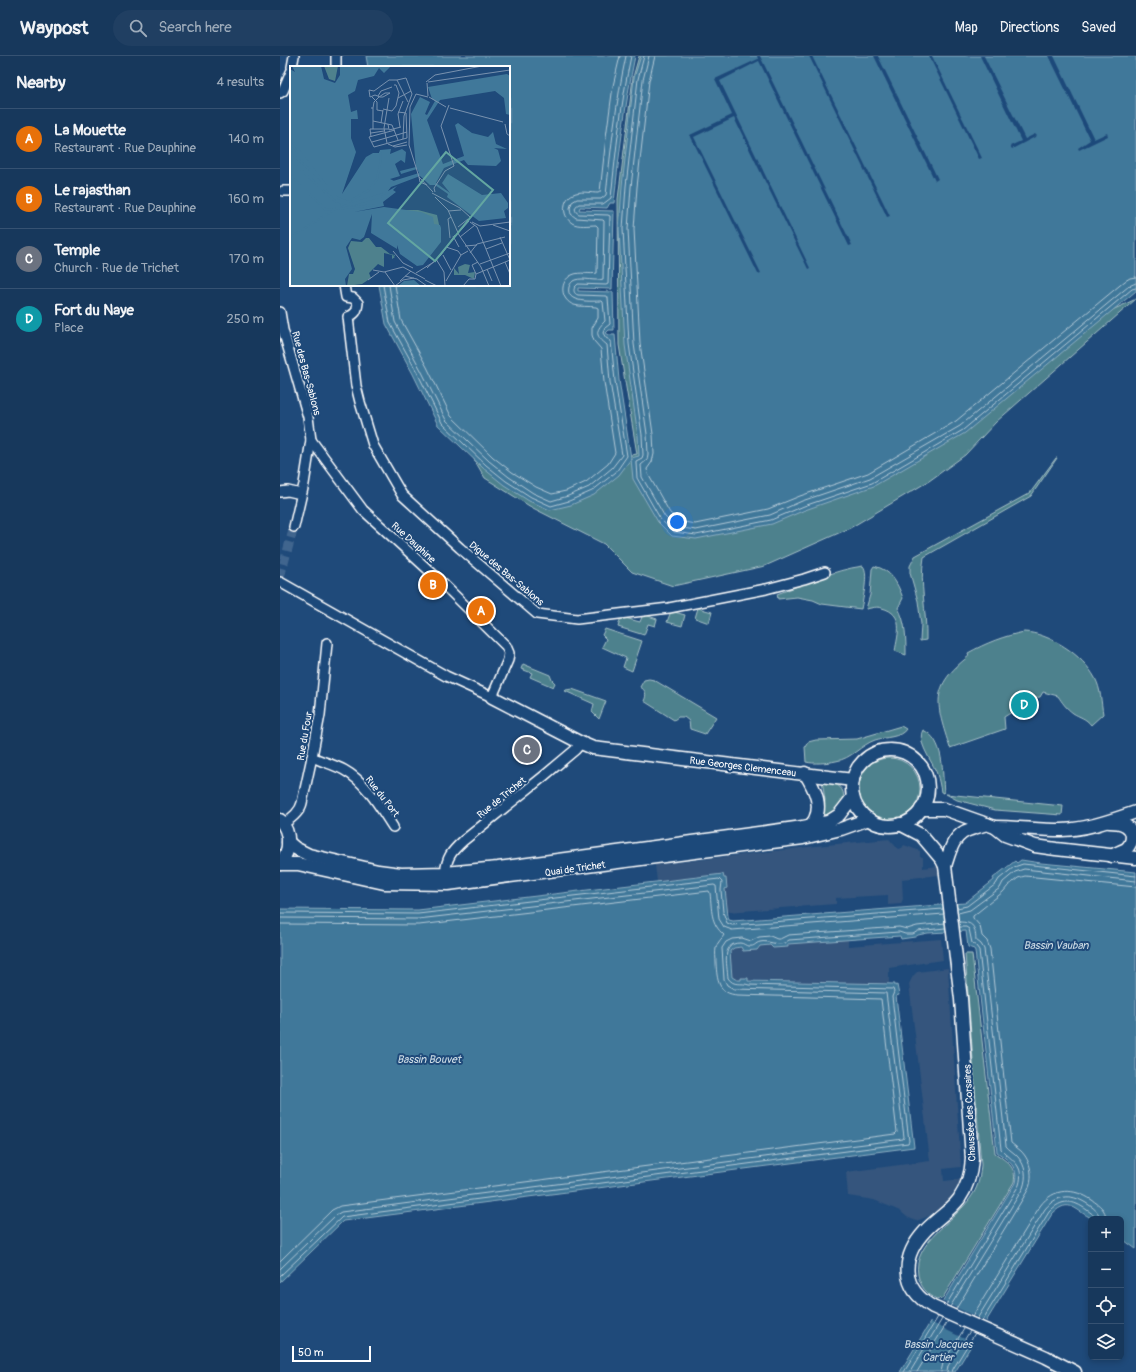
<!DOCTYPE html>
<html lang="en">
<head>
<meta charset="utf-8">
<style>
  :root { --surface:#17385c; --page:#203f62; --text:#f1f3f6; --muted:#9eacbb; --line:#365272; --accent:#bca0f2 }
  body { margin:0; font-family:Pangolin,sans-serif; background:var(--page); color:var(--text) }
  .controls { position:absolute; right:12px; bottom:12px; display:grid; overflow:hidden; border-radius:6px; box-shadow:0 2px 6px #0003 }
  .controls button { width:36px; height:36px; display:grid; place-items:center; padding:0; border:0; border-bottom:1px solid var(--line); background:var(--surface); color:var(--text); font:20px sans-serif }
  .scale { position:absolute; left:12px; bottom:10px; width:79px; box-sizing:border-box; padding-left:4px; border:2px solid #fff; border-top:0; font-size:11px; line-height:14px; white-space:nowrap; color:#fff; -webkit-text-stroke:3px #1f4a7a; paint-order:stroke }
  .you { position:absolute; left:397px; top:466px; width:14px; height:14px; margin:-10px; border:3px solid #fff; border-radius:50%; background:#1a73e8; box-shadow:0 0 0 6px #1a73e833 }
  .badge { display:grid; place-items:center; width:26px; height:26px; border-radius:50%; background:var(--accent); color:#fff; font-size:13px; font-weight:700 }
  .pin { position:absolute; translate:-50% -50%; border:2px solid #fff; box-shadow:0 1px 4px #0006 }
  .list { margin:0; padding:0; list-style:none }
  h2 { display:flex; justify-content:space-between; align-items:center; height:52px; margin:0; padding:0 16px; font-size:17px }
  h2 small { font-size:13px; font-weight:400; color:var(--muted) }
  .list li { display:grid; grid-template-columns:26px 1fr auto; gap:12px; align-items:center; box-sizing:border-box; height:60px; padding:0 16px; border-top:1px solid var(--line) }
  .list b { display:block; font-size:15px; white-space:nowrap }
  .list p { margin:0; font-size:13px; white-space:nowrap; color:var(--muted) }
  .list em { font-size:13px; font-style:normal; color:var(--muted) }
  .icon { flex:none; width:22px; height:22px; fill:none; stroke:currentColor; stroke-width:2; stroke-linecap:round; stroke-linejoin:round }
  .map { position:relative; flex:none; width:856px; height:1316px; overflow:hidden }
  header { display:flex; align-items:center; gap:24px; box-sizing:border-box; height:56px; padding:0 20px; background:var(--surface); border-bottom:1px solid var(--line) }
  header strong { font-size:19px }
  nav { display:flex; gap:22px; margin-inline-start:auto; font-size:14px }
  .search { width:280px; height:36px; background:var(--page); display:flex; align-items:center; gap:10px; box-sizing:border-box; padding:0 14px; border-radius:22px; color:var(--muted); font-size:15px }
  main { display:flex }
  aside { flex:1; background:var(--surface) }
  .map>svg:first-child { display:block }
  .built { fill:#34557d }
  .green { fill:#4e818d; stroke:#a6c0c6 }
  .water { fill:#40789a; stroke:#8caec2 }
  .pier { fill:#1f4a7a }
  .lines { fill:none; stroke-linecap:round; stroke-linejoin:round }
  .shore { stroke:#b3c9d7; stroke-width:1 }
  .street-tunnel { stroke:#41658e; stroke-width:9; stroke-dasharray:9 4.5; stroke-linecap:butt }
  .street-casing { stroke:#fff; stroke-width:12 }
  .secondary-casing { stroke:#fff; stroke-width:15 }
  .street { stroke:#1f4a7a; stroke-width:9 }
  .secondary { stroke:#1f4a7a; stroke-width:12 }
  .labels { text-anchor:middle; stroke-width:4; stroke-linejoin:round; paint-order:stroke }
  .street-label { font-size:10px; fill:#fff; stroke:#1f4a7a }
  .water-label { font-size:11px; font-style:italic; fill:#cfdde6; stroke:#1f4a7a }
  .inset-river { fill:none; stroke:#40789a; stroke-width:2 }
  .inset-road { fill:none; stroke:#7992af; stroke-width:1 }
  .view { fill:#63a6a1; fill-opacity:0.15; stroke:#63a6a1; stroke-width:2 }
  .inset-edge { fill:none; stroke:#fff; stroke-width:2 }
</style>
</head>
<body>
<header>
<strong>Waypost</strong>
<div class="search"><svg class="icon" aria-label="search" viewBox="0 0 24 24"><circle cx="10" cy="10" r="6"/><path d="M15 15l6 6"/></svg>Search here</div>
<nav><a>Map</a><a>Directions</a><a>Saved</a></nav>
</header>
<main>
<aside>
<h2>Nearby<small>4 results</small></h2>
<ul class="list">
<li><span class="badge" style="background:#e8710a">A</span><div><b>La Mouette</b><p>Restaurant · Rue Dauphine</p></div><em>140 m</em></li>
<li><span class="badge" style="background:#e8710a">B</span><div><b>Le rajasthan</b><p>Restaurant · Rue Dauphine</p></div><em>160 m</em></li>
<li><span class="badge" style="background:#6b7280">C</span><div><b>Temple</b><p>Church · Rue de Trichet</p></div><em>170 m</em></li>
<li><span class="badge" style="background:#0f9aa8">D</span><div><b>Fort du Naye</b><p>Place</p></div><em>250 m</em></li>
</ul>
</aside>
<div class="map">
<svg width="856" height="1316" viewBox="0 0 856 1316">
  <rect width="100%" height="100%" fill="#1f4a7a"/>
  <filter id="ink" filterUnits="userSpaceOnUse"><feTurbulence type="fractalNoise" baseFrequency=".025" numOctaves="2"/><feDisplacementMap in="SourceGraphic" scale="8" xChannelSelector="R" yChannelSelector="G"/><feConvolveMatrix kernelMatrix="1 2 1 2 8 2 1 2 1" color-interpolation-filters="sRGB"/></filter>
  <g filter="url(#ink)">
    <!-- built -->
    <g class="built">
      <polygon points="609,783 618,793 622,792 624,789 640,795 640,801 643,801 643,812 658,810 659,819 622,823 623,843 621,848 608,849 608,839 556,842 556,848 447,856 445,833 447,832 446,822 444,822 443,819 377,826 375,809 536,790"/>
      <polygon points="568,883 568,890 661,883 663,904 609,912 609,928 459,924 455,924 452,921 450,895 454,892 462,891 463,894 477,894 479,890 490,889 508,891 508,888"/>
      <polygon points="668,912 681,1111 663,1113 664,1125 682,1123 671,1141 662,1150 649,1160 636,1165 627,1161 620,1155 594,1144 568,1140 566,1116 650,1105 629,928 633,920 637,916"/>
    </g>
    <!-- green -->
    <g class="green">
      <polygon points="359,0 388,0 813,263 856,243 716,366 685,399 649,425 570,472 485,510 393,530 352,516 324,488 251,451 205,422 171,364 351,399 357,398 339,289 338,143 353,21"/>
      <path d="M776 402H777L751 440 644 501C639 528 647 556 646 584L640 585 641 568 638 545 630 517V510L635 500 750 437Z"/>
      <path d="M583 510C589 516 583 543 581 553L542 548 533 544 517 541 498 543 497 538C525 528 553 514 583 510Z"/>
      <path d="M594 510C611 514 617 526 623 542L618 552C626 566 626 583 626 599L615 595C618 578 625 558 602 552 598 550 591 552 586 553L590 539 592 513Z"/>
      <polygon points="418,552 432,556 429,567 415,562"/>
      <polygon points="391,555 405,559 402,570 387,566"/>
      <polygon points="363,558 377,563 375,570 368,568 364,579 338,571 341,561 360,566"/>
      <polygon points="325,573 362,585 352,615 343,611 346,602 322,591 326,583 322,579"/>
      <path d="M744 576C769 577 803 599 815 622 821 633 821 646 823 658L811 669C806 662 799 661 793 657 786 652 782 646 778 640L763 636 760 641 744 643 743 649 724 661 725 673 670 692C656 649 649 631 689 600L688 597C706 587 724 580 744 576Z"/>
      <polygon points="243,608 270,619 272,624 275,627 273,631 250,621 252,617 241,613"/>
      <path d="M369 623 374 624 436 661 425 678 410 673 409 665 404 661H398L394 664 364 645C367 639 366 634 360 631L364 624Z"/>
      <polygon points="292,633 326,645 319,663 312,656 314,648 285,635 286,634"/>
      <path d="M621 670 626 673C621 682 604 681 595 684 581 689 571 703 556 705 547 707 534 708 526 706L525 691 528 686 536 684 577 683Z"/>
      <path d="M643 674C665 684 662 716 664 737L661 736C660 730 659 724 657 718 653 706 636 686 643 674Z"/>
      <circle cx="609" cy="733" r="31"/>
      <path d="M542 724C546 725 551 725 554 727 575 738 557 757 542 760L545 744Z"/>
      <polygon points="666,738 783,750 782,759 715,754 677,744"/>
      <path d="M685 898H692L715 1097C726 1105 737 1111 734 1126L662 1243 659 1242 658 1244C646 1237 641 1232 638 1219 632 1185 678 1164 693 1138 699 1129 700 1119 701 1109Z"/>
    </g>
    <!-- water -->
    <g class="water">
      <path d="M86 0H355C345 49 339 98 334 147H330L327 152 300 151 299 154 334 155 332 233 298 232V235L333 236 334 274H329L326 277 329 279H335L339 324 351 402 359 400 358 380 345 289 339 173 342 130 354 22 361 0H856V235L685 377 594 430 525 454 492 468 416 483 392 480 378 466 353 423 351 403 339 419 314 439 291 449 270 454 249 445 224 429 203 412 158 369 133 318 106 268 99 229H229V11H88Z"/>
      <path d="M741 804 761 807 856 816V1193L841 1182V1163C834 1163 818 1165 812 1162 796 1156 790 1140 772 1158L675 1316H620L735 1127C739 1111 728 1104 717 1096L695 895 694 893 688 891 686 875 648 877 638 879 635 881 621 883 620 880 508 888V891L493 892 490 889 480 890 477 894 463 895 461 891 454 892 450 895 452 921 457 924H461V922H468V925L615 928V930L617 929 619 939 616 940 634 1091 63 1165 0 1226V853L138 854 443 818 444 822H446L447 832 445 833 448 860 449 864 453 865 685 847 714 824 713 822 735 805 737 807Z"/>
    </g>
    <!-- pier -->
    <g class="pier">
      <polygon points="477,0 480,0 572,189 569,190 479,5 440,25 530,212 528,213 454,62 414,81 481,217 478,218 410,79 452,59 435,23 478,3"/>
      <polygon points="529,0 532,0 610,160 607,161"/>
      <polygon points="594,0 598,0 658,123 655,125"/>
      <polygon points="649,0 652,0 702,102 699,103"/>
      <polygon points="700,0 704,0 745,83 755,78 757,80 732,93 730,90 741,85"/>
      <polygon points="769,0 774,0 814,83 827,77 828,80 799,94 798,92 810,84"/>
      <polygon points="661,1245 708,1266 695,1288 648,1265"/>
    </g>
    <g class="lines">
      <!-- shore -->
      <g class="shore">
        <polyline points="364,0 358,23 346,130 343,173 349,288 362,379 363,399 362,402 356,405 356,407 357,422 381,464 394,476 416,479 491,464 524,450 592,427 683,374 852,233 856,232"/>
        <polyline points="369,0 363,24 351,131 348,173 354,288 367,378 368,398 367,404 361,409 362,421 385,461 396,471 416,474 490,459 522,445 590,422 680,370 849,230 856,227"/>
        <polyline points="375,0 369,25 357,131 354,173 360,287 373,378 374,398 372,406 367,413 368,418 390,457 399,465 415,468 488,453 520,440 588,417 676,365 845,225 850,222 856,221"/>
        <path d="M103 229 110 267 137 316 162 367 206 409 226 425 251 441 271 450 289 445 312 435 336 416 347 400 335 325 331 285 326 282 323 277 325 272 330 268 328 242 327 240 298 239C294 238 293 234 295 231L298 228 326 229 328 228 330 160 328 159 299 158C294 156 294 150 299 148H323L331 142C336 94 341 47 351 0"/>
        <path d="M109 229 115 266 141 314 166 364 209 405 229 421 253 437 271 445 288 440 309 431 332 412 342 399 330 326 327 289C316 280 314 276 325 265L323 246 322 245C312 245 285 248 289 231 290 228 292 225 295 224 304 221 315 226 323 223L324 165 323 164 296 162 291 158 290 152 292 146 297 143H321L326 139C331 92 336 46 346 0"/>
        <path d="M115 229 121 264 147 311 171 360 213 401 232 416 256 431 272 438 286 435 306 426 328 408 335 397 324 326 321 293 314 285 312 279V272L318 262V252L316 251C309 250 300 251 294 249 280 244 279 225 292 219 300 215 310 219 317 217L318 171 316 169C309 169 298 171 292 167 280 159 283 140 296 137 303 135 311 137 318 137L320 136 326 81 333 30 340 0"/>
        <polyline points="677,852 687,850 716,828 719,823 734,811 743,808 856,820"/>
        <polyline points="0,857 138,858 439,823 442,826 441,834 443,856 447,867 452,869 663,853"/>
        <polyline points="678,857 690,854 720,832 723,826 735,816 744,813 856,825"/>
        <polyline points="0,862 138,863 434,829 436,830 439,863 444,871 452,874 664,858"/>
        <path d="M0 868 139 869 429 835 430 837C432 854 430 867 444 879 442 883 437 886 436 892 435 897 436 902 436 907 437 924 438 938 458 939L601 943 617 1076 615 1078 60 1150 52 1154 0 1205"/>
        <polyline points="0,1213 56,1159 61,1156 623,1083 624,1081 606,937 454,933 447,929 444,923 442,892 446,886 452,883 462,882 471,885 479,881 490,880 497,883 500,883 508,879 619,871 627,873 637,870 665,867"/>
        <path d="M0 1220 62 1161 628 1087 629 1085 612 941 614 936 613 933 469 929C461 926 454 931 448 922 447 908 441 887 460 887 464 887 465 890 469 890 475 891 475 887 480 886 488 884 497 890 504 887 506 887 507 885 509 884L619 876 625 878H633L638 875 665 872"/>
        <path d="M666 1249 739 1129C745 1109 732 1105 721 1093L699 894 696 890 692 887 689 873 686 871H679"/>
        <path d="M670 1251 743 1132C747 1121 746 1110 738 1101 735 1097 729 1094 726 1090L704 893 701 888 696 884C695 871 694 866 679 866"/>
        <path d="M676 1253 748 1134C754 1121 751 1105 741 1095 738 1092 734 1090 731 1087L710 893 707 885 702 880 700 870 693 862V860L723 836 728 830 738 822 745 820 856 831"/>
        <path d="M692 1261 760 1150C774 1131 794 1132 812 1144 819 1149 826 1153 826 1163"/>
        <path d="M697 1263 765 1153C778 1137 793 1138 809 1149 815 1153 819 1156 820 1163"/>
        <path d="M702 1265 769 1156C782 1142 793 1144 807 1154 811 1157 814 1158 815 1163"/>
        <polyline points="624,1316 658,1261"/>
        <polyline points="630,1316 662,1263"/>
        <polyline points="637,1316 668,1265"/>
        <polyline points="661,1316 663,1307 684,1273"/>
        <polyline points="667,1316 668,1310 690,1275"/>
        <polyline points="672,1316 673,1313 695,1277"/>
      </g>
      <!-- street-tunnel -->
      <polyline class="street-tunnel" points="0,521 14,471"/>
      <!-- street casing -->
      <g class="street-casing">
        <g id="street">
          <polyline points="12,11 14,0"/>
          <polyline points="56,11 56,0"/>
          <polyline points="0,37 3,35 11,16"/>
          <polyline points="3,135 11,135"/>
          <path d="M64 229 66 241 73 242 78 247C77 255 76 258 68 261L76 330 80 346 93 389 122 439 180 492 257 558 297 563 389 552 486 533 524 523 545 516"/>
          <polyline points="0,256 3,274 28,361 31,384 24,428 14,471"/>
          <polyline points="0,436 8,435 21,438"/>
          <polyline points="0,526 166,620 212,641 228,604 229,597 226,590 154,519 83,454 31,384"/>
          <path d="M32 701C43 706 55 709 64 714 86 726 100 751 113 771"/>
          <path d="M3 768C11 763 20 756 22 747L32 701 40 659 47 587"/>
          <path d="M165 817C167 801 171 796 183 785L264 720 295 694 301 687"/>
        </g>
      </g>
      <!-- secondary casing -->
      <g class="secondary-casing">
        <g id="secondary">
          <polyline points="212,641 301,687 313,692 573,724"/>
          <circle cx="610" cy="732" r="38"/>
          <path d="M525 717C535 733 545 753 531 769"/>
          <polyline points="641,753 664,753 715,771 725,779 755,790 776,793 856,802"/>
          <path d="M0 764C11 777 11 794 0 808"/>
          <path d="M829 766C834 766 840 766 845 769 854 774 854 786 846 793 842 795 836 797 832 800"/>
          <path d="M620 768 641 779 662 804 665 810 681 943 692 1103C691 1118 688 1130 679 1143 670 1155 656 1163 645 1175 621 1201 620 1232 653 1251L766 1301 795 1316"/>
          <path d="M715 771C737 771 759 774 782 774 808 773 832 764 856 756"/>
          <polyline points="8,786 15,792 29,799 98,815 121,818 165,817 218,812 523,771 548,766 559,759 573,741"/>
          <polyline points="0,808 18,808 104,827 168,828 523,782 561,773 589,763"/>
          <path d="M665 810C670 795 673 778 691 773 696 771 701 770 707 768"/>
        </g>
      </g>
      <!-- street -->
      <use href="#street" class="street"/>
      <!-- secondary -->
      <use href="#secondary" class="secondary"/>
    </g>
  </g>
  <g class="labels">
    <!-- street labels -->
    <g class="street-label">
      <text transform="translate(27 317) rotate(75)" y="4">Rue des Bas-Sablons</text>
      <text transform="translate(134 486) rotate(42)" y="4">Rue Dauphine</text>
      <text transform="translate(227 517) rotate(40)" y="4">Digue des Bas-Sablons</text>
      <text transform="translate(24 680) rotate(-80)" y="4">Rue du Four</text>
      <text transform="translate(463 710) rotate(7)" y="4">Rue Georges Clemenceau</text>
      <text transform="translate(103 740) rotate(52)" y="4">Rue du Port</text>
      <text transform="translate(221 741) rotate(-39)" y="4">Rue de Trichet</text>
      <text transform="translate(295 812) rotate(-8)" y="4">Quai de Trichet</text>
      <text transform="translate(689 1057) rotate(-93)" y="4">Chaussée des Corsaires</text>
    </g>
    <!-- water labels -->
    <g class="water-label">
      <text x="776" y="893">Bassin Vauban</text>
      <text x="149" y="1007">Bassin Bouvet</text>
      <text x="658" y="1292">Bassin Jacques<tspan x="658" dy="13">Cartier</tspan></text>
    </g>
  </g>
  <!-- overview -->
  <g transform="translate(10 10)">
    <rect width="220" height="220" fill="#1f4a7a"/>
    <path d="M34 0H48L45 15 39 13ZM109 144H128L147 149 151 168 143 158 133 173 113 187 115 146ZM76 172H79L86 181H91L100 188 105 189V190L102 189 105 191 102 193V189L94 187V201L88 198 79 207 81 212 72 218 57 220 59 208H63L65 203 58 182 61 175 72 176ZM175 198 180 199 178 207 185 206 184 213 175 209H164V202L169 208 168 201Z" fill="#4e818d"/>
    <path d="M2 0H31L34 13 45 17 50 9V0H101L94 7 89 2 84 10 68 14 65 25 58 29 61 46 67 44 68 53H61V72L66 86 52 128 76 91 83 87H89L90 84 101 83 100 88 112 83 116 86 115 97 111 94 105 98 110 110 100 113 104 115 100 116 129 107 127 103 111 108 110 105 126 101 121 48 130 31 140 36 135 48 137 49 145 35 142 33 138 21 217 8 220 10V49L216 48 214 32 205 25 150 34 137 54 153 98 174 90 165 59 168 57 182 67 198 71 203 66 206 78 217 83 204 82 208 84 211 95 206 100 178 99 174 94 154 102 146 117 160 127 152 117 158 108 192 129 211 127 218 137V142L214 145 216 152 189 155 157 131 158 128 145 119H140L130 110 101 121 98 125 107 120 103 124 106 126 93 136 94 140 64 146 94 141 131 146 143 151 144 158 150 159 151 162V176L133 199 127 200 110 188 107 179V183L81 167 82 148 74 171 70 174 62 172 56 181 62 203 55 213 56 220H0V3L5 6ZM124 214 131 220H108L114 215Z" fill="#40789a"/>
    <path class="inset-river" d="M0 73 35 118 48 132 58 136 79 124 87 113 91 94 90 86M0 77 27 109M0 86 32 115M0 94 45 135 61 139 92 130M0 109 36 144 85 139M31 115 47 134 61 138 99 126M0 171 57 136"/>
    <path class="inset-road" d="M107 14 116 12 122 28 114 50 113 73M107 14 118 36M136 16 145 9 192 0M138 16 220 4M137 17 138 30M84 25 79 24 80 31 85 29 90 31H93L100 27H95L89 31M84 25 99 14H107M88 30 91 25 102 21M82 31 87 36V44L93 45M139 31 156 41M108 32 121 25M81 42H83L84 36 89 31M83 42V63M160 42 213 56M93 43 102 45 106 40 109 27 106 19H104M83 55 102 59 108 74M91 57 93 44M98 58 99 64 111 61M215 58 217 68 220 70M110 61 108 48 113 35M105 64 79 71 84 81 117 72 116 47 108 46M81 67 94 65M81 71 80 63H98M82 76 117 66M97 77 94 62 99 32M98 78 105 81 117 79M119 79 120 41 126 28 138 31M119 79 129 111 143 126M103 80 117 76M220 110V123M129 111 130 116 137 119M145 126 144 122 155 105 164 100 151 60 159 39M142 127 170 142 180 151M145 131 158 144 169 169 191 201 199 220M158 145 171 144M180 156 187 161 211 220M182 156 190 160 220 156M203 159 220 165M168 161 178 153M170 165 179 155M163 170 169 181M170 171 185 159M210 171 220 194M160 172 158 153 161 151M175 180 187 179M156 181 168 185 171 189 178 185M196 183 212 177M103 185 113 197 123 202M180 187 187 178 215 171M153 189 161 204M146 193 154 206 155 220M215 196 220 208M190 198 220 187M137 202 151 189 165 169M197 203 202 215M83 204 94 206 113 201 135 213M95 206 105 220M126 207 147 194M186 208 182 199 188 196M115 210 127 213 137 220M78 214 89 206M135 214 147 220M110 215 121 205M156 215 171 189M105 220 113 214 124 212M173 220 179 213H185L186 208 220 194"/>
    <path class="view" d="M156 86 203 124 145 195 98 157Z"/>
    <rect width="220" height="220" class="inset-edge"/>
  </g>
</svg>
<div class="controls">
<button>+</button>
<button>−</button>
<button><svg class="icon" aria-label="locate" viewBox="0 0 24 24"><circle cx="12" cy="12" r="6"/><path d="M12 2v4M12 18v4M2 12h4M18 12h4"/></svg></button>
<button><svg class="icon" aria-label="layers" viewBox="0 0 24 24"><path d="M12 4l9 5-9 5-9-5zM3 14l9 5 9-5"/></svg></button>
</div>
<div class="scale">50 m</div>
<div class="you"></div>
<div class="pin badge" style="left:201px;top:555px;background:#e8710a">A</div>
<div class="pin badge" style="left:153px;top:529px;background:#e8710a">B</div>
<div class="pin badge" style="left:247px;top:694px;background:#6b7280">C</div>
<div class="pin badge" style="left:744px;top:649px;background:#0f9aa8">D</div>
</div>
</main>
</body>
</html>
